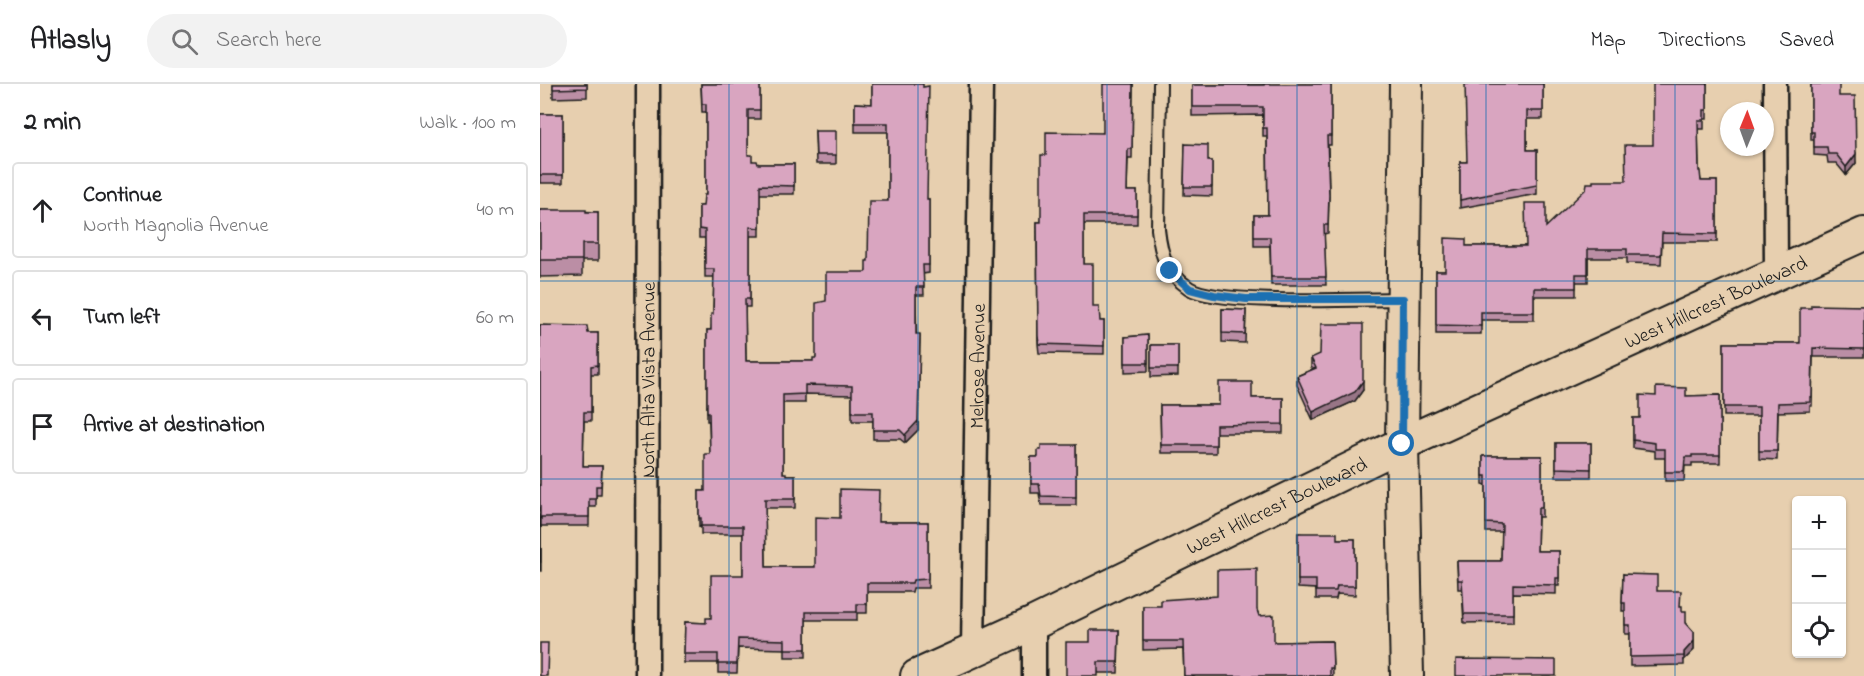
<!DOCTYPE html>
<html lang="en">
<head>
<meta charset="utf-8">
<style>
  :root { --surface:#fff; --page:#f2f2f2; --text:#202124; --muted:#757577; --line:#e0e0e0 }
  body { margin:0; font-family:"Indie Flower",sans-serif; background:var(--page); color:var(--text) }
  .controls { position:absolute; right:18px; bottom:18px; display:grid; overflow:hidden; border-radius:6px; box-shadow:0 2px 4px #0004 }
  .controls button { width:54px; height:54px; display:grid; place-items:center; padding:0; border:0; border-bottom:2px solid var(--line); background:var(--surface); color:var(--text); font:30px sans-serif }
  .compass { position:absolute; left:1180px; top:18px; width:54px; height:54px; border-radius:50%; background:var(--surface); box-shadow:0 2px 4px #0004; rotate:1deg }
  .stop { position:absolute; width:18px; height:18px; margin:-14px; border:4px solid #1f6fb2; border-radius:50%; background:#fff }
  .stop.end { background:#1f6fb2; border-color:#fff; box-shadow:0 2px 6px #0008 }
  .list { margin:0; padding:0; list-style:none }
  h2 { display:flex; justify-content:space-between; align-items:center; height:78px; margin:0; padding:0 24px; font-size:26px }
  h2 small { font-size:20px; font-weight:400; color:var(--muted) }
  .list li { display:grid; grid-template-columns:39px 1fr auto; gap:18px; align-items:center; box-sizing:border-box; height:96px; margin:0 12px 12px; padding:0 12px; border:2px solid var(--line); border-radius:6px }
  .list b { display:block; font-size:22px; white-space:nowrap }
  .list p { margin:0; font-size:20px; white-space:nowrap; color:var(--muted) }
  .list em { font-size:20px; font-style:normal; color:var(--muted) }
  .icon { flex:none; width:33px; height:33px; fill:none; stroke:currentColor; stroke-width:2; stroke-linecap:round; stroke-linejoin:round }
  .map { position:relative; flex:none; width:1324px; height:592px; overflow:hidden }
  header { display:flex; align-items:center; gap:36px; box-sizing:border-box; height:84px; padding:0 30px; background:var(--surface); border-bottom:2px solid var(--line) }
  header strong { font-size:28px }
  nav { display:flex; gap:33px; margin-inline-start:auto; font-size:21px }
  .search { width:420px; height:54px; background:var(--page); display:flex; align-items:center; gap:15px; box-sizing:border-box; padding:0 21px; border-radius:33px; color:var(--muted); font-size:22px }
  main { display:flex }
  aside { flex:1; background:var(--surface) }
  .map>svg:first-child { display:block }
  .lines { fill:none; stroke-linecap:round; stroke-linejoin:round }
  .lane-casing { stroke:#1c1c1c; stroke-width:16 }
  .street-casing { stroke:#1c1c1c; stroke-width:27 }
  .secondary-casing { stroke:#1c1c1c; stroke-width:36 }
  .lane { stroke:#e7cfaf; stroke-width:12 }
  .street { stroke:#e7cfaf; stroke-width:22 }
  .secondary { stroke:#e7cfaf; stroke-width:32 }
  .wall { fill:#bb8ea5; stroke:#1c1c1c; stroke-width:1.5 }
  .shaded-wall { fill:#987486; stroke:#1c1c1c; stroke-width:1.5 }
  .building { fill:#d9a5c0; stroke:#1c1c1c; stroke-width:1.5 }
  .route { stroke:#1f6fb2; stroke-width:8 }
  .grid { fill:none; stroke:#1f6fb2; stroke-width:1.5; stroke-opacity:0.55 }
  .labels { text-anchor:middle; stroke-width:6; stroke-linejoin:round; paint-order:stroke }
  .street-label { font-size:20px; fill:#1c1c1c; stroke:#e7cfaf }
</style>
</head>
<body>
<header>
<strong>Atlasly</strong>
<div class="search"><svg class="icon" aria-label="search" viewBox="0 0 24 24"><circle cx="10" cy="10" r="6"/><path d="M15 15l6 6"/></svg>Search here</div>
<nav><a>Map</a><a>Directions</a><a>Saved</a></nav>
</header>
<main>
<aside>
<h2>2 min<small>Walk · 100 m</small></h2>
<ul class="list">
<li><svg class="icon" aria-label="ahead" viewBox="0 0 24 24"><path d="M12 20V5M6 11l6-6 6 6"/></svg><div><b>Continue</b><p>North Magnolia Avenue</p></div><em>40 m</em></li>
<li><svg class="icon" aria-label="left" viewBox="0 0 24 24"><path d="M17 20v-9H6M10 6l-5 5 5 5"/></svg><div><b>Turn left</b></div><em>60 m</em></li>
<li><svg class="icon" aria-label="arrive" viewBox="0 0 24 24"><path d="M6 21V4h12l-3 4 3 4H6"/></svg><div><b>Arrive at destination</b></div></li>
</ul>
</aside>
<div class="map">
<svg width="1324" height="592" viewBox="0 0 1324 592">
  <rect width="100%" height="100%" fill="#e7cfaf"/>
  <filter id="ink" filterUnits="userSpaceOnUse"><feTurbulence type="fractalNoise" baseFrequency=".0167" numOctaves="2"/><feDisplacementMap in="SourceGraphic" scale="12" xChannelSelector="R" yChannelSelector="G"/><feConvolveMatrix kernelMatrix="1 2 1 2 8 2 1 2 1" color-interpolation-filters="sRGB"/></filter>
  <g filter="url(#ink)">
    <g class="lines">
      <!-- lane casing -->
      <g class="lane-casing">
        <path id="lane" d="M620 0 618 145C621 172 626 188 649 204 676 222 823 215 863 215"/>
      </g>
      <!-- street casing -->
      <g class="street-casing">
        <g id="street">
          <polyline points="1235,0 1236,189"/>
          <path id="s1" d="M433 566 441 0"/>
          <path id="s2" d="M107 592 108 0"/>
          <polyline points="494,592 494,539"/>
        </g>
      </g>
      <!-- secondary casing -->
      <g class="secondary-casing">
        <g id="secondary">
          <polyline points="866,0 862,360 867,592"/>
          <path id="s3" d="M377 592 494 539 862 360 1324 150"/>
        </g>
      </g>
      <!-- lane -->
      <use href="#lane" class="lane"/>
      <!-- street -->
      <use href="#street" class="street"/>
      <!-- secondary -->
      <use href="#secondary" class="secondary"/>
    </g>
    <!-- wall -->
    <g class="wall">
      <polygon points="13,0 47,0 47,13 13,14"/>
      <polygon points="161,0 220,0 220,35 208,35 208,71 212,77 218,80 254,80 254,110 220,110 220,152 210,152 210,223 205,223 206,277 273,277 276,274 286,217 326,188 328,177 348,117 348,48 315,48 315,19 332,20 332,0 387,115 389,115 389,189 383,190 384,211 376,211 378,346 365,359 360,355 333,355 333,337 312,337 312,311 265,310 265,319 243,319 243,389 246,391 255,391 255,424 225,424 226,483 275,483 338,438 388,438 388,504 373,504 372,508 327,508 327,529 317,529 317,536 266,536 266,573 245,573 245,565 198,564 197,589 178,589 178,579 144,579 145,538 166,539 171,534 203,491 203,450 161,450 161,442 159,443 159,407 165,407 170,370 169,337 167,337 167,246 171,246 173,230 174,193 165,193 165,154 159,154 159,122 163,122 166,111 166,28 162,28"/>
      <polygon points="593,0 592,74 588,74 587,107 597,107 597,140 544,140 544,180 553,223 560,237 564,237 564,270 499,269 498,260 497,138 501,138 506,71 563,49"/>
      <polygon points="791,0 791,61 788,61 789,111 788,149 784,150 786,201 731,201 730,162 714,162 714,131 728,131 727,52 723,52 723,31 652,32 652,1"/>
      <polygon points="1003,0 1003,35 987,35 987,66 997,66 997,110 920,124 920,78 926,78"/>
      <polygon points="1167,0 1167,35 1164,35 1164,45 1158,45 1159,87 1161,97 1177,97 1177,158 1122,158 1121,180 1087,179 1087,174 1048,174 1048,198 1036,198 1036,212 994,212 994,236 941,236 941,250 896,250 896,187 905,187 926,162 986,162 1006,143 1086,97 1113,61"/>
      <polygon points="1271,0 1299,12 1316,79 1306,91 1296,79 1288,79 1287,72 1274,71 1274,56 1271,56"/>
      <rect x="0" y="30" width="23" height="69"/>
      <polygon points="275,47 296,71 296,80 276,80"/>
      <polygon points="645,60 668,77 672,77 672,112 644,111"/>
      <polygon points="0,126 58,128 58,177 42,177 42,192 0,193"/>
      <polygon points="1324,222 1324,273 1273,273 1272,322 1270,322 1270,327 1238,328 1237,376 1219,375 1219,332 1184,332 1184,259 1260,259 1271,224"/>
      <polygon points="682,225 706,226 705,259 682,258"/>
      <polygon points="0,241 48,249 58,249 58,290 51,290 51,337 44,337 43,382 62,382 61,411 56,411 56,423 49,423 49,442 1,442 1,487 0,487"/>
      <polygon points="608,251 608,287 585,288 585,253"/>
      <polygon points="611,261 638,261 638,292 611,293"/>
      <polygon points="771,274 823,306 815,317 773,336 757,301 757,292 773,285 771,283"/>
      <polygon points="1180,311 1180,379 1152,379 1152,382 1145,382 1144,397 1125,397 1125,374 1115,374 1115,367 1093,364 1093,334 1100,334 1146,312"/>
      <polygon points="712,314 743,314 743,349 676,349 676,369 621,369 620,321 679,321"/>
      <rect x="1016" y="359" width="35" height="34"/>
      <polygon points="536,361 536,421 501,421 499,409 491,409 491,373 498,373"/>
      <polygon points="943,372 1002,372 1002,433 998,433 997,467 1019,467 1019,502 1016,502 1016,510 973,509 973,538 924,539 922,505 918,505 917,477 961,477 962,448 946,448 946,401 943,400"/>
      <polygon points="758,449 797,455 815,455 815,511 797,510 796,515 776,515 776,505 758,504"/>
      <polygon points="1083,490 1117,507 1140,522 1146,539 1154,548 1154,566 1144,576 1144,581 1090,582 1090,550 1085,550 1085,527 1082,527"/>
      <polygon points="603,522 717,526 719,532 734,558 792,557 793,592 644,592 643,565 603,566"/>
      <polygon points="579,546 578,589 558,589 550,558"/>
    </g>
    <!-- shaded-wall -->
    <g class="shaded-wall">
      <polygon points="1316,70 1316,79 1306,91 1306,83"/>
      <polygon points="380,250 378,346 365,359 365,351"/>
      <polygon points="823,297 823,306 815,317 773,336 773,328"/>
      <polygon points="1154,557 1154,566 1144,576 1144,568"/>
    </g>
    <!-- building -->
    <g class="building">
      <polygon points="13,0 47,0 47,4 13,5"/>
      <polygon points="161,0 220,0 220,26 208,26 208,71 212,71 212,77 217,77 218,80 254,80 254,102 220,101 220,144 210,143 210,215 205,215 206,277 273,277 273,274 276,274 276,219 286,217 286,188 326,188 326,177 328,177 329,117 348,117 348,39 315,39 315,19 332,20 332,0 383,0 383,3 389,2 387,115 389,115 389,181 383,181 384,203 376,203 376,250 380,250 378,337 365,351 360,346 333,346 333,328 312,328 312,302 265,301 265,310 243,311 243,389 246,389 246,391 255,391 255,415 225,415 226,483 275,483 275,433 300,434 300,405 339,406 338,438 388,438 388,495 373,496 372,499 327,499 327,520 317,520 317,528 266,528 266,565 245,565 245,556 198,555 197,580 178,580 178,570 144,570 145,538 166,539 166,534 171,534 171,491 203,491 203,442 161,442 161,434 159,434 159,407 165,407 165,370 170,370 169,328 167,328 167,246 171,246 171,230 173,230 174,185 165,185 165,146 159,145 159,122 163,122 164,111 166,111 166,20 162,20"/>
      <polygon points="563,0 593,0 592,65 588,65 587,107 597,107 597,131 544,131 544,180 553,180 553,223 559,223 560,237 564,237 564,262 499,260 498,252 497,138 501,138 501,71 506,71 506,48 563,49"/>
      <polygon points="724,0 791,0 791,52 787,52 789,111 788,141 784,141 786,193 731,193 730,153 714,153 714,131 728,131 727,44 723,44 723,23 652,23 652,1 724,1"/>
      <polygon points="925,0 1003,0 1003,27 987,27 987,66 997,66 997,101 920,116 920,78 927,78"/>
      <polygon points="1113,0 1167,0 1167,26 1164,26 1164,36 1158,36 1159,87 1160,87 1161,97 1177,97 1177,150 1122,149 1121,171 1087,171 1087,165 1048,165 1048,190 1036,190 1036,204 994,204 994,228 941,228 941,242 896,241 896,187 905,187 905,154 926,155 926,162 986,162 985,119 1006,119 1006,143 1046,105 1047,99 1053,99 1053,97 1086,97 1085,61 1113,61"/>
      <polygon points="1271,0 1299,0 1299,12 1315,12 1316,70 1306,83 1296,70 1288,70 1287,63 1274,63 1274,48 1271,48"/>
      <rect x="0" y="30" width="23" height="61"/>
      <polygon points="275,47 296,47 296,71 276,71"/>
      <polygon points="645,60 668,61 668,77 672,77 672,103 644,103"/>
      <polygon points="0,126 46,126 46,128 58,128 58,160 42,160 42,176 0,176"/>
      <polygon points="1271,221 1324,222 1324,265 1273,264 1272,313 1270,313 1270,318 1238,319 1237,367 1219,367 1219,323 1184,323 1184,259 1260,259 1260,224 1271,224"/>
      <polygon points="682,225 706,226 705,250 682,249"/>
      <polygon points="781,240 823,240 823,297 815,308 773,328 757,292 776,284 771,274 780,270"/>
      <polygon points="0,241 47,242 48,249 58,249 58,281 51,282 51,328 44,328 43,382 62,382 61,402 56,402 56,415 49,415 49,433 1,433 1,478 0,478"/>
      <polygon points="608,251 608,279 585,279 585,253"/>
      <rect x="611" y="261" width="27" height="23"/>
      <polygon points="679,298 712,298 712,314 743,314 743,340 676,341 676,361 621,361 620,321 679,321"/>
      <polygon points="1116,303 1146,304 1146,312 1180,311 1180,371 1152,371 1152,373 1145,373 1144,388 1125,388 1125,365 1115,365 1115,359 1093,356 1093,334 1100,334 1100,311 1116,312"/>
      <polygon points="1016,359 1051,359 1051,385 1016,384"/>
      <polygon points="501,361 536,361 536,413 501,412 499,400 491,400 491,373 498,373 498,366 501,366"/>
      <polygon points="943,372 1002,372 1002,424 998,424 997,467 1019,467 1019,494 1016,494 1016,501 973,500 973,530 924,530 922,496 918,496 917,477 961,477 962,440 946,439 946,392 943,392"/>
      <polygon points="758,449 797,449 797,455 815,455 815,502 797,502 796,507 776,507 776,496 758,496"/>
      <polygon points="717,485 717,526 719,532 734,531 734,558 792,557 793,584 790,584 790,592 644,592 643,557 603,557 603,522 621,522 621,516 677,512 677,486"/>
      <polygon points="1083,490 1117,491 1117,507 1141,507 1140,522 1142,522 1142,527 1146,527 1146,539 1154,548 1154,557 1144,568 1144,572 1090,573 1090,541 1085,541 1085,519 1082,519"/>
      <polygon points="550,546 579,546 578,578 558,578 558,592 526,592 526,558 550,558"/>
      <polygon points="0,559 8,559 7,592 0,592"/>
      <polygon points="916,575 1016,576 1016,592 916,592"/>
    </g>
  </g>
  <g class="lines" filter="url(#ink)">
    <!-- route -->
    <polyline class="route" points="630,187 650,205 674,211 706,215 863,215 862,360"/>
  </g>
  <!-- grid -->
  <path class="grid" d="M189 0V592M378 0V592M567 0V592M757 0V592M946 0V592M1135 0V592M0 197H1324M0 395H1324"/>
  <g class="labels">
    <!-- street labels -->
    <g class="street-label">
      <text dy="7" stroke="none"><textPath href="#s3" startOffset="882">West Hillcrest Boulevard</textPath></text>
      <text dy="7" stroke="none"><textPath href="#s1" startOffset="284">Melrose Avenue</textPath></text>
      <text dy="7" stroke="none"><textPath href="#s2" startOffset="296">North Alta Vista Avenue</textPath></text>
      <text dy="7" stroke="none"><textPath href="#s3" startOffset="398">West Hillcrest Boulevard</textPath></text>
    </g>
  </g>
</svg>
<div class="controls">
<button>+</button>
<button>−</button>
<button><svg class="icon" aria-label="locate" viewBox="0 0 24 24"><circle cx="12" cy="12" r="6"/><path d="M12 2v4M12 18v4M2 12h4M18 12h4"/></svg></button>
</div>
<svg class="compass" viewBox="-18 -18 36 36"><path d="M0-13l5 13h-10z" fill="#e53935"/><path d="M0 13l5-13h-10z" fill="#757577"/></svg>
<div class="stop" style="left:862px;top:360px"></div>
<div class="stop end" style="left:630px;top:187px"></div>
</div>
</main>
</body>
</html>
